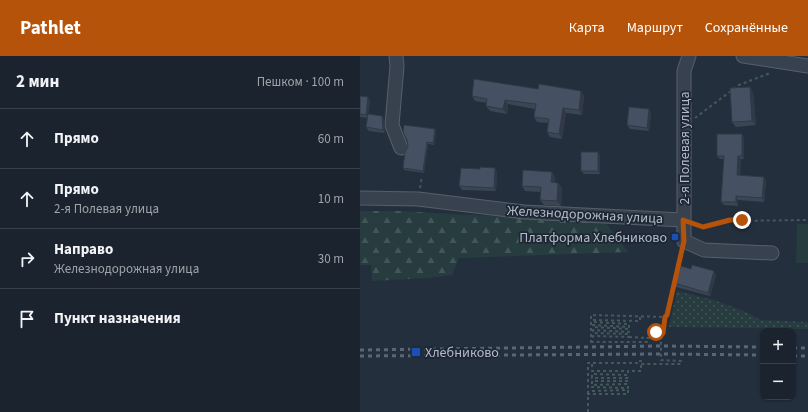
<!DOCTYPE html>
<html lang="ru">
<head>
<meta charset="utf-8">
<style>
  :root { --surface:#1b232e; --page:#282f3a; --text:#f1f3f6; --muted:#a0a4aa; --line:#39404a; --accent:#b45309 }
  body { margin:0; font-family:"Source Sans 3",sans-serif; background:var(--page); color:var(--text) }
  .controls { position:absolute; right:12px; bottom:12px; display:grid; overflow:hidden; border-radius:8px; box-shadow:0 1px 3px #0004 }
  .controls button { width:36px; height:36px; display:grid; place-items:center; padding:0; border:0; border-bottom:1px solid var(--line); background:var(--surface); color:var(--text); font:20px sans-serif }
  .stop { position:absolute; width:12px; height:12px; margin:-9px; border:3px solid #b45309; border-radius:50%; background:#fff }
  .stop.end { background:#b45309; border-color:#fff; box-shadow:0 1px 4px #0008 }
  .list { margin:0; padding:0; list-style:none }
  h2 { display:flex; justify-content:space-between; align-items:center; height:52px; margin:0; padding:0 16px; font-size:17px }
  h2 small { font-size:13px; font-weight:400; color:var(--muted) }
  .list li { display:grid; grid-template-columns:26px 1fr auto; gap:12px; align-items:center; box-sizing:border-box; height:60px; padding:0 16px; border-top:1px solid var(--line) }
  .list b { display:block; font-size:15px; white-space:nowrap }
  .list p { margin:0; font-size:13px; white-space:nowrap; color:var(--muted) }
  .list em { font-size:13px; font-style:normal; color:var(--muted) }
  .icon { flex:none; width:22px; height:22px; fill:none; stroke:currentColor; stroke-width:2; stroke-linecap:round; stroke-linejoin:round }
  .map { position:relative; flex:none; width:448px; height:356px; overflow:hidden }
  header { display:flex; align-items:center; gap:24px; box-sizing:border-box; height:56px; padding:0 20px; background:var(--accent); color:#fff }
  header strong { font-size:19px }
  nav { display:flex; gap:22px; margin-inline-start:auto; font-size:14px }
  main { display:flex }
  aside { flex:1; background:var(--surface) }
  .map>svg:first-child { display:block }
  .grass { fill:url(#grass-dots) }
  .forest { fill:url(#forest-firs) }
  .garden { fill:#263c3f }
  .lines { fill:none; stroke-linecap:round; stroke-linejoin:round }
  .minor-casing { stroke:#565f6c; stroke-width:15 }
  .path { stroke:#44595c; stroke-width:2; stroke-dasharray:3 3; stroke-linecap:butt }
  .minor { stroke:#38414e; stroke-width:13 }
  .rail { stroke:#5a6575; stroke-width:3; stroke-dasharray:4 4; stroke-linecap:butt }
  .wall { fill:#3b4654 }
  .shaded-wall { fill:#303945 }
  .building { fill:#455162; stroke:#303945 }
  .route { stroke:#b45309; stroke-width:5 }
  .transit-dot { fill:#1a4fb4; stroke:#1d2633; stroke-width:1.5 }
  .labels { text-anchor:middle; stroke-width:3.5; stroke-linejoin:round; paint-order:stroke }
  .street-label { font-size:14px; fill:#b4bcc9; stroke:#1d2633 }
  .poi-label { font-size:14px; fill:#b4bcc9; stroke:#1d2633; text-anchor:end }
</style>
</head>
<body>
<header>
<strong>Pathlet</strong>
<nav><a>Карта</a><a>Маршрут</a><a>Сохранённые</a></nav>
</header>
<main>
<aside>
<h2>2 мин<small>Пешком · 100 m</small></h2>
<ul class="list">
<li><svg class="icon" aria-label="ahead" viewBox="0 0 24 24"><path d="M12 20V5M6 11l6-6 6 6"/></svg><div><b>Прямо</b></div><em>60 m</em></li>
<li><svg class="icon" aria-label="ahead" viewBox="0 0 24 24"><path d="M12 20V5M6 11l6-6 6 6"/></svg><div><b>Прямо</b><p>2-я Полевая улица</p></div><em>10 m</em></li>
<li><svg class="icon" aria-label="right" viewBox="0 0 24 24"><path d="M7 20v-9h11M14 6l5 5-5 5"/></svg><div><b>Направо</b><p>Железнодорожная улица</p></div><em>30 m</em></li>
<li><svg class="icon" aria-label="arrive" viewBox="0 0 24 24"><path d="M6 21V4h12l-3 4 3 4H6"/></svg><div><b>Пункт назначения</b></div></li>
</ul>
</aside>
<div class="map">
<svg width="448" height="356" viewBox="0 0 448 356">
  <defs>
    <pattern id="grass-dots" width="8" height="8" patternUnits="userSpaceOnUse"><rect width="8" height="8" fill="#263c3f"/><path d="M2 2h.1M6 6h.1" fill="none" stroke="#435659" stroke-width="1.8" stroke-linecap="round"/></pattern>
    <pattern id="forest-firs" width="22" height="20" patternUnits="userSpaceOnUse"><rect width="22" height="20" fill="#263c3f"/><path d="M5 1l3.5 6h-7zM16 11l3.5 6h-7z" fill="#435659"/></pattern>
  </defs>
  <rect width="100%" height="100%" fill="#242f3e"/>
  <!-- grass -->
  <polygon class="grass" points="317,235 354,244 386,256 401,264 448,266 448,273 309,271"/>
  <!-- forest -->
  <polygon class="forest" points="0,155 39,155 245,166 268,196 99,202 92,219 68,222 12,225 11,209 0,209"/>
  <!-- garden -->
  <polygon class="garden" points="437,168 448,168 448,207 436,207"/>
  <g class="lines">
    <!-- minor casing -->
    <g class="minor-casing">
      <g id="minor">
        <polyline points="36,0 37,10 32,69 41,92"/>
        <polyline points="329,0 324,15 324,185 344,194 412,197"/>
        <polyline points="383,0 448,10"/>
        <polyline points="0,142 58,143 164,156 323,164"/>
      </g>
    </g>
    <!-- path -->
    <g class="path">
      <polyline points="335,62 379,29 410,17"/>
      <polyline points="60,132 62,120"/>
      <polyline points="336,168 343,171 370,165 448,164"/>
      <polyline points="318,217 322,198"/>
      <polyline points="280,261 280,265 233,264 233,266 269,268 269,271 233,269 233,271 269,273 269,276 233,274 233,277 269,278 269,281 233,280 232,286 287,286 287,282 301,282 301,304 321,305 321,308 281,308"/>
      <polyline points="269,281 287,282"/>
      <polyline points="295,281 296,276 303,277 305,261 307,259 315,227"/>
      <polyline points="232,286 231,286 231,259 305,261"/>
      <polyline points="227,338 268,338 268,334 232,335 232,331 268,332 268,328 232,329 232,325 268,325 268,322 232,322 232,318 268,319 268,315 232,315 232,307"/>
      <polyline points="228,356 228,307 277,307 277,305 281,305 281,315 268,315"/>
    </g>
    <!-- minor -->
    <use href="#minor" class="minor"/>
    <!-- rail -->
    <g class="rail">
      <polyline points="433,292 448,292"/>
      <polyline points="0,294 301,290 403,291"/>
      <polyline points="0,300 301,298 403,299"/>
      <polyline points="433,300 448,300"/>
    </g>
  </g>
  <!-- wall -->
  <g class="wall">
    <polygon points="178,33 221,35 224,40 222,59 206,57 202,83 190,81 187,76 188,67 177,66 174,61 175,53 148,48 147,58 130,55 126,50 127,47 115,45 112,40"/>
    <polygon points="393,36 396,69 376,71 372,66"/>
    <polygon points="0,40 10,45 8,58 22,60 24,63 25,77 9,75 6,71 8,62 0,61"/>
    <polygon points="289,53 291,57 289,75 270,73 267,69"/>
    <polygon points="76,75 74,89 68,88 64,117 44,114 43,112 48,91 47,84"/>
    <polygon points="384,82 384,103 381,103 380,120 406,125 404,146 378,144 378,150 364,149 361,146 364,103 360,103 357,100"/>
    <polygon points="240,99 240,118 224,118 221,115"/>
    <polygon points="137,115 136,135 102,134 99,130"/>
    <polygon points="192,116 195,121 195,127 198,127 202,132 201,150 184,149 180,144 181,136 165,135 162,130"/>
    <polygon points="331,213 356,219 350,240 316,231 314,227 319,215"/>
  </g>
  <!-- shaded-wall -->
  <g class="shaded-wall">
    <polygon points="390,31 393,36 396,69 392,65"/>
    <polygon points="221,35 224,40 222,59 219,54"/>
    <polygon points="8,41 10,45 8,62 6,59"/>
    <polygon points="145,44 148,48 147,58 143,53"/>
    <polygon points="203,52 206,57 202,83 199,78"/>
    <polygon points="289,53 291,57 289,75 287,72"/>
    <polygon points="22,60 24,63 25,77 23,74"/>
    <polygon points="75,73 76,75 74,89 73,87"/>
    <polygon points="382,78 384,82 384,103 382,100"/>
    <polygon points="67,86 68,88 64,117 63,115"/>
    <polygon points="238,96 240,99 240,118 238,115"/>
    <polygon points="378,100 381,103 380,123 377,119"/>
    <polygon points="135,112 137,115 136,135 134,132"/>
    <polygon points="192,116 195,121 195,131 191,126"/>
    <polygon points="404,121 406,125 404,146 402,142"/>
    <polygon points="198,127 202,132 201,150 197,145"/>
    <polygon points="376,140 378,144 378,150 376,146"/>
    <polygon points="354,215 356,219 350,240 348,237"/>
  </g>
  <!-- building -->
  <g class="building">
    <polygon points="114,23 178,33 179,28 221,35 219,54 203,52 199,78 187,76 189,63 174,61 176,48 145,44 143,53 126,50 127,43 112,40"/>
    <polygon points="390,31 392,65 372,66 370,32"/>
    <polygon points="0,40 8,41 6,59 0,58"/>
    <polygon points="269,51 289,53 287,72 267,69"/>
    <polygon points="8,58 22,60 23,74 6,71"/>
    <polygon points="44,69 75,73 73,87 67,86 63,115 43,112 45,96 48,91 47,84 43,76"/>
    <polygon points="357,78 382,78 382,100 378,100 377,119 404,121 402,142 376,140 376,146 361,146 364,100 357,100"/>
    <rect x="221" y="96" width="17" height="19"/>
    <polygon points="120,111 135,112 134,132 99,130 101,112 120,113"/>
    <polygon points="163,114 192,116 191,126 198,127 197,145 180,144 181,131 162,130"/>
    <polygon points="332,209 354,215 348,237 314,227 317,215 319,215 321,210 331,213"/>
  </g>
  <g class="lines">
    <!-- route -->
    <polyline class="route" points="296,276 303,277 305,261 307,259 324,185 323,164 343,171 370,164 382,164"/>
  </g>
  <!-- markers -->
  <g class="transit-dot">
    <rect x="311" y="177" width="8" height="8" rx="2"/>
    <rect x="51" y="291" width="10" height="10" rx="2"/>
  </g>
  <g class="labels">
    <!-- street labels -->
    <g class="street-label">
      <text transform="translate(324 92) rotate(-90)" y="5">2-я Полевая улица</text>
      <text transform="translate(225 158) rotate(3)" y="5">Железнодорожная улица</text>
    </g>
    <!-- poi labels -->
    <g class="poi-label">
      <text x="307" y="186">Платформа Хлебниково</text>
      <text x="65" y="301" text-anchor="start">Хлебниково</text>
    </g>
  </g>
</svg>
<div class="controls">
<button>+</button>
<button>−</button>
</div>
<div class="stop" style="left:296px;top:276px"></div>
<div class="stop end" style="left:382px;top:164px"></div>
</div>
</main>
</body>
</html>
